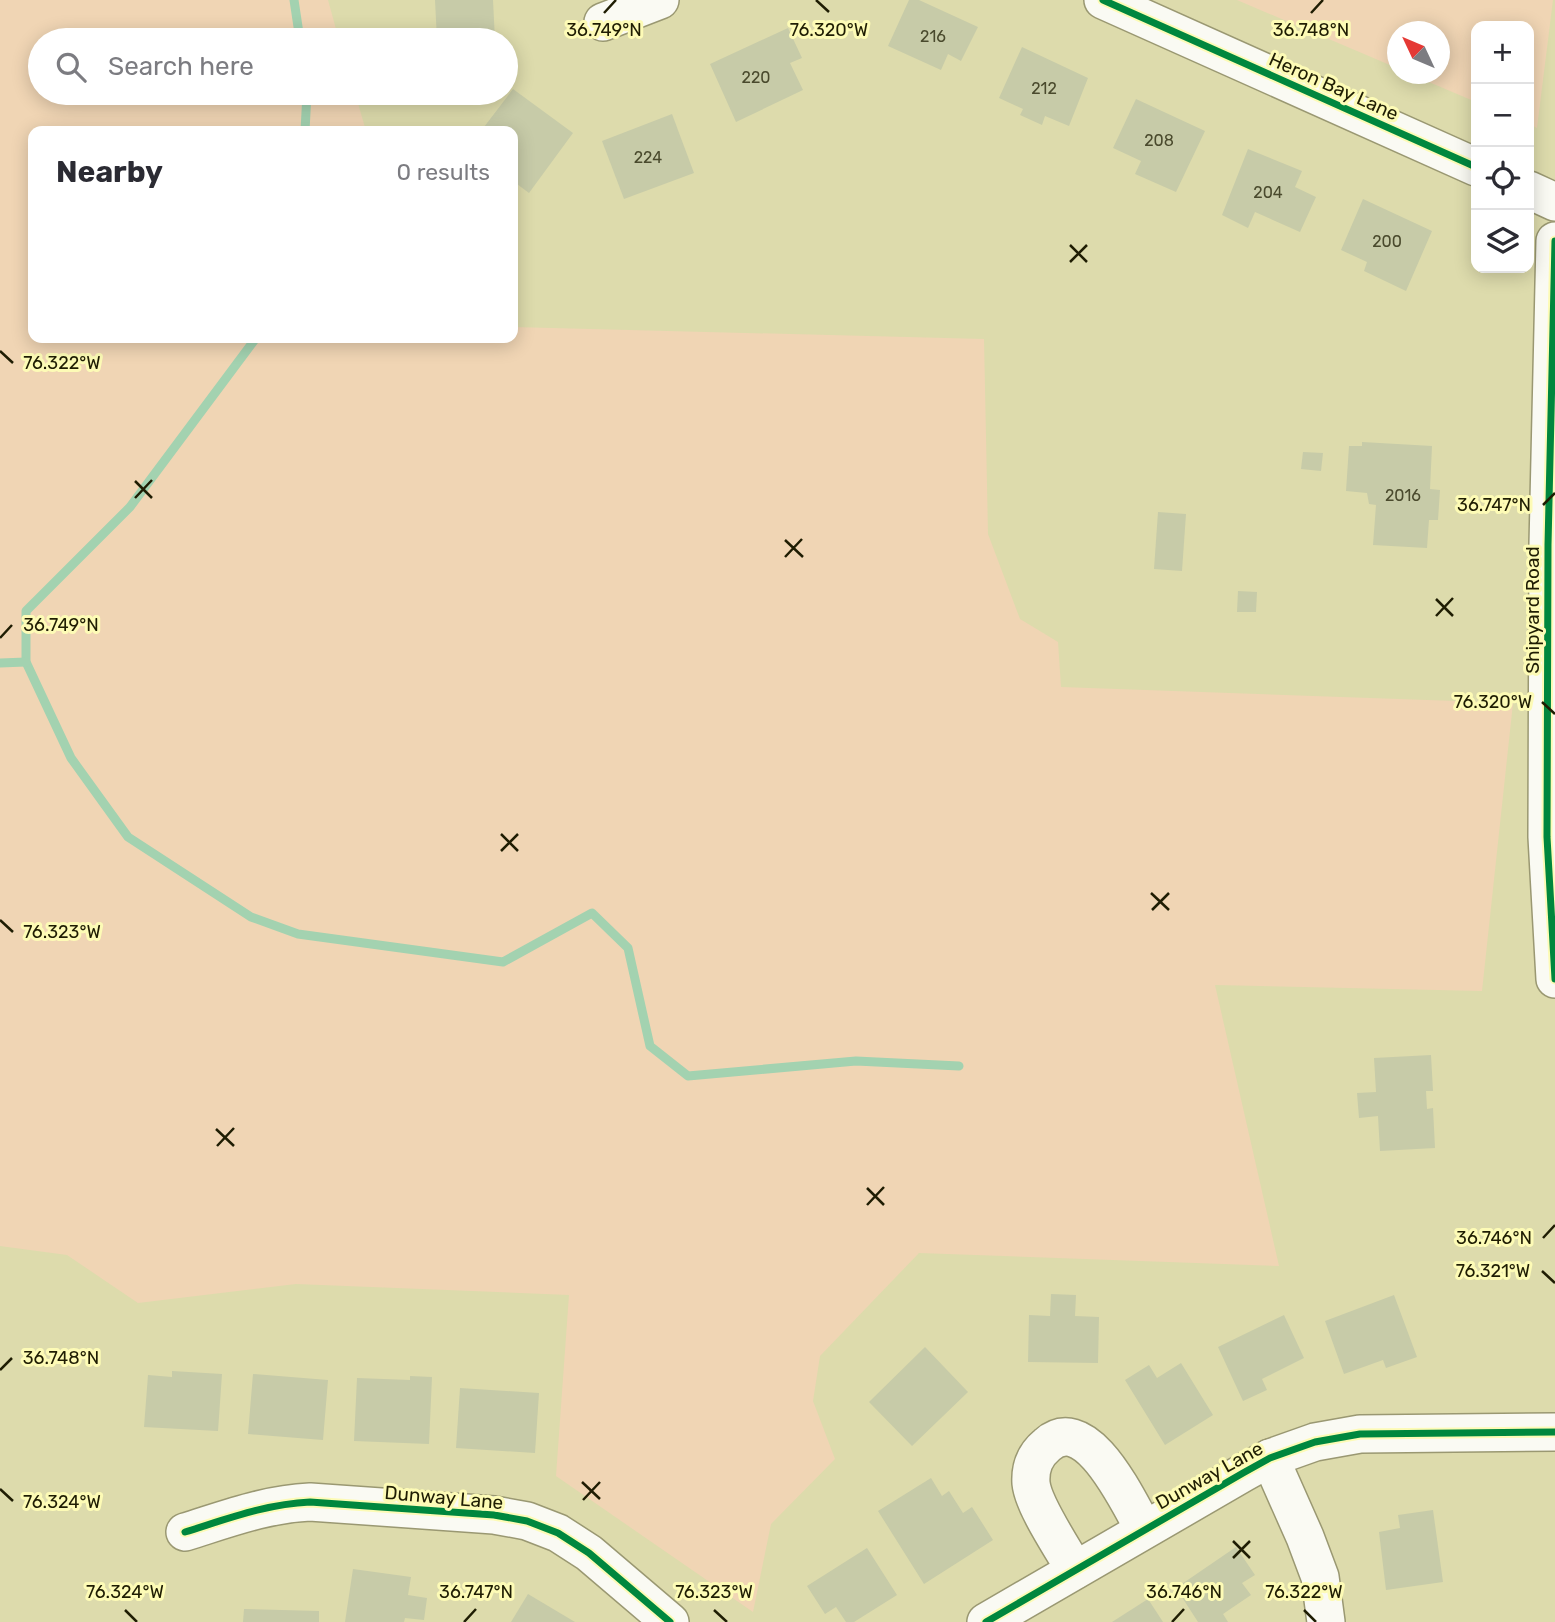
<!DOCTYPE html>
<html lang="en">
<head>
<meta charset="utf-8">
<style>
  :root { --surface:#fff; --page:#f7f7f7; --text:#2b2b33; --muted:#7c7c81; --line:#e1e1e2 }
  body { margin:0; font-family:Rubik,sans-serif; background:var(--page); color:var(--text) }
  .controls { position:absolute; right:21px; top:21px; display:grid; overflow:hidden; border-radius:14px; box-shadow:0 4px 18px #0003 }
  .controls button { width:63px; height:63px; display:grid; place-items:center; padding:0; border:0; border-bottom:2px solid var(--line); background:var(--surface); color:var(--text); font:35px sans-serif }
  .compass { position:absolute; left:1387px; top:21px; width:63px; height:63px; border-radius:50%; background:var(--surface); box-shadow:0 4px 18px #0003; rotate:314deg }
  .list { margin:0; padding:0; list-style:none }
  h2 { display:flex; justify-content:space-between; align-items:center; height:91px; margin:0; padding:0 28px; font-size:30px }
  h2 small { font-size:23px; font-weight:400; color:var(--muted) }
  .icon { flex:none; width:38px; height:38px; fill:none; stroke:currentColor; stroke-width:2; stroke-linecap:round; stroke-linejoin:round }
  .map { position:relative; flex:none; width:1555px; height:1622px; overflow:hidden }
  .search { position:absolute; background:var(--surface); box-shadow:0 4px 18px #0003; left:28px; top:28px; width:490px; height:77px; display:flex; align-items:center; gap:18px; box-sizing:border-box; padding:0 24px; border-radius:38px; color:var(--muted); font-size:26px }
  .panel { position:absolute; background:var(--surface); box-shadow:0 4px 18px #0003; left:28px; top:126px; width:490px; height:217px; border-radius:14px }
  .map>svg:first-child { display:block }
  .green { fill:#f0d5b4 }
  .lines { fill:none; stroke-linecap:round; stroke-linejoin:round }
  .stream { stroke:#a3d2b0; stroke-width:9 }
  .building { fill:#c7cba8 }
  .minor-casing { stroke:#9a9872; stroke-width:40 }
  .minor { stroke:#fafaf3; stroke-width:37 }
  .cycleway-casing { stroke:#fdfbb6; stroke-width:11 }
  .cycleway { stroke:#00873e; stroke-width:7 }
  .ticks { fill:none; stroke:#1f1d03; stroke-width:2.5 }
  .labels { text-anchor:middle; stroke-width:6; stroke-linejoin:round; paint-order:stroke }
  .number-label { font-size:16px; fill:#4a4a2d }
  .street-label { font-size:19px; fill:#1f1d03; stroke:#fdfbb6 }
  .ticks-label { font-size:18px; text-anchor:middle; fill:#1f1d03; stroke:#fdfbb6; stroke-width:6; stroke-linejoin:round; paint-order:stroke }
</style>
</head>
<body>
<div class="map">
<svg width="1555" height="1622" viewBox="0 0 1555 1622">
  <rect width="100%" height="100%" fill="#dddbac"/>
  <!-- green -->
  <g class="green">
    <polygon points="0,0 328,0 339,40 40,40 40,93 355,93 366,131 33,131 33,338 513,338 513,327 984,339 988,534 1020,619 1058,642 1061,687 1513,703 1482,991 1215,985 1279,1266 919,1253 820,1356 813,1401 835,1459 771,1524 753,1612 556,1476 569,1295 296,1284 138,1303 67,1255 0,1246"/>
    <polygon points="1237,0 1553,0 1537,128 1529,124 1529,26 1476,26 1476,102 1410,74 1440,74 1440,32 1398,32 1397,68"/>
  </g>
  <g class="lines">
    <!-- stream -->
    <g class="stream">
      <polyline points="294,0 300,40"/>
      <polyline points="305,131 307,93"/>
      <polyline points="256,338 130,507 26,611 26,662 71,758 128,837 251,917 298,934 503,962 592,913 628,948 650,1046 688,1076 856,1061 959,1066"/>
      <polyline points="0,663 26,662"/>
    </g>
  </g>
  <!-- building -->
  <g class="building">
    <polygon points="435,0 493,0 495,40 437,40"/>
    <polygon points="909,0 919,0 978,27 961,61 948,54 941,70 888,46"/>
    <polygon points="788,28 802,58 790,63 803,90 736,122 710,64"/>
    <polygon points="1022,47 1088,78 1069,126 1045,116 1042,125 1020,115 1023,109 999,98"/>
    <polygon points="513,89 573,133 529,193 513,181 513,170 517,164 513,160 513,131 481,131"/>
    <polygon points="1136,99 1205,131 1176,192 1135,174 1141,161 1113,148"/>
    <polygon points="672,114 694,173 624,199 602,141"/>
    <polygon points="1248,149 1302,171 1295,187 1316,197 1300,232 1255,212 1248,228 1222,215"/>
    <polygon points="1363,199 1432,231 1406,291 1364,271 1367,262 1341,250"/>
    <polygon points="1362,442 1432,446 1430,489 1440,490 1438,520 1429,520 1427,548 1373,545 1376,505 1369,504 1367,493 1346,491 1349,446 1362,446"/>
    <polygon points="1303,452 1323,453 1321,471 1301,469"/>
    <polygon points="1158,512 1186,514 1182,571 1154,569"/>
    <polygon points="1238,591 1257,592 1256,612 1237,612"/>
    <polygon points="1431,1055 1433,1091 1426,1091 1427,1109 1433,1108 1435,1148 1380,1151 1378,1116 1359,1118 1357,1093 1376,1092 1374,1058"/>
    <polygon points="1051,1294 1076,1295 1075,1316 1099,1317 1098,1363 1028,1362 1029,1315 1050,1316"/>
    <polygon points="1394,1295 1417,1357 1386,1368 1383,1360 1344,1374 1325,1321"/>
    <polygon points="1284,1315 1304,1358 1262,1379 1267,1390 1243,1401 1218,1347"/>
    <polygon points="925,1347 968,1392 912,1446 869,1402"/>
    <polygon points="1181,1363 1213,1415 1165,1445 1125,1380 1149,1365 1157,1378"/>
    <polygon points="172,1371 222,1374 218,1431 144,1427 148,1375 172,1377"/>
    <polygon points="253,1374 328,1380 323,1440 248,1434"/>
    <polygon points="410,1376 432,1377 429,1444 354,1441 357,1378 410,1380"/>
    <polygon points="460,1388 539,1393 535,1453 456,1448"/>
    <polygon points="931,1478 942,1496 949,1491 963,1513 972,1507 993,1540 924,1584 878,1511"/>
    <polygon points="1433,1510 1443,1582 1386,1590 1379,1532 1400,1528 1398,1515"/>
    <polygon points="1236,1547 1255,1575 1242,1583 1251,1595 1223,1614 1228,1622 1198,1622 1176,1588"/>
    <polygon points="867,1548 897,1595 854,1622 846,1622 836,1607 825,1614 807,1586"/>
    <polygon points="353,1569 411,1577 408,1595 427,1598 424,1620 405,1618 404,1622 345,1622"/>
    <polygon points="528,1594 575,1622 511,1622"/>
    <polygon points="1148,1599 1163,1622 1112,1622"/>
    <polygon points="244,1609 319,1611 319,1622 243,1622"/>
  </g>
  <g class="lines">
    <!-- minor casing -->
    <g class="minor-casing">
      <g id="minor">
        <polyline points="1103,0 1476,167"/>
        <polyline points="603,22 660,0"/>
        <polyline points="1529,190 1555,202"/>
        <polyline points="1555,241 1548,545 1547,837 1555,979"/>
        <polyline points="1270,1458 1305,1537 1320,1577 1326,1622"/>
        <path d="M185 1532C227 1519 266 1504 310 1502L494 1515 527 1521 558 1533 589 1553 670 1622"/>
        <path d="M1075 1570C1063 1549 1033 1505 1031 1483 1030 1467 1035 1455 1047 1445 1087 1409 1129 1504 1144 1529"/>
        <polyline points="986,1622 1243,1473 1270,1458 1315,1442 1360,1434 1555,1432"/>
      </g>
    </g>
    <!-- minor -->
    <use href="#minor" class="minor"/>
    <!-- cycleway casing -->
    <g class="cycleway-casing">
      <g id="cycleway">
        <polyline points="1103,0 1476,167"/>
        <polyline points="1555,241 1548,545 1547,837 1555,979"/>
        <path d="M185 1532C227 1519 266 1504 310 1502L494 1515 527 1521 558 1533 589 1553 670 1622"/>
        <polyline points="986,1622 1243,1473 1270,1458 1315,1442 1360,1434 1555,1432"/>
      </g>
    </g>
    <!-- cycleway -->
    <use href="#cycleway" class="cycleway"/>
  </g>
  <!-- ticks -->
  <path class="ticks" d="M816 0 829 12M604 13 616 0M1311 13 1323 0M1070 245 1087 262M1070 262 1087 245M0 351 13 363M135 481 152 498M135 498 152 480M1543 505 1555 493M785 540 803 557M785 557 802 539M1436 599 1453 616M1436 616 1453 598M0 638 12 625M1542 702 1555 714M501 834 518 851M501 851 518 834M1151 893 1169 910M1152 910 1169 893M0 920 13 932M216 1129 234 1146M217 1146 234 1128M867 1188 884 1205M867 1205 884 1187M1543 1238 1555 1225M1542 1271 1555 1283M0 1370 12 1358M582 1482 600 1499M0 1489 13 1501M583 1500 600 1482M1233 1541 1250 1558M1233 1558 1250 1541M125 1610 137 1622M714 1610 727 1622M1304 1610 1316 1622M464 1622 476 1609M1172 1622 1184 1609"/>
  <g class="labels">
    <!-- number labels -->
    <g class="number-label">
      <text x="933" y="42">216</text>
      <text x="756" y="83">220</text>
      <text x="1044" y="94">212</text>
      <text x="1159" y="146">208</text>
      <text x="648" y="163">224</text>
      <text x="1268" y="198">204</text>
      <text x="1387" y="247">200</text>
      <text x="1403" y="501">2016</text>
    </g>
    <!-- street labels -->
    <g class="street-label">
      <text transform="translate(1334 86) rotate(24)" y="7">Heron Bay Lane</text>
      <text transform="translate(1532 610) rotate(-90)" y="7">Shipyard Road</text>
      <text transform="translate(1209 1475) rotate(-29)" y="7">Dunway Lane</text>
      <text transform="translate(444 1497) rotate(5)" y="7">Dunway Lane</text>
    </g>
  </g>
  <g class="ticks-label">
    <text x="829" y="36">76.320°W</text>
    <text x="604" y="36">36.749°N</text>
    <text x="1311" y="36">36.748°N</text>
    <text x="62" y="369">76.322°W</text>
    <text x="1494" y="511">36.747°N</text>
    <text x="61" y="631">36.749°N</text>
    <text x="1493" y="708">76.320°W</text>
    <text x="62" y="938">76.323°W</text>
    <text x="1494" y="1244">36.746°N</text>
    <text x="1493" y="1277">76.321°W</text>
    <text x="61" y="1364">36.748°N</text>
    <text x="62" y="1508">76.324°W</text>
    <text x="476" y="1598">36.747°N</text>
    <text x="1184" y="1598">36.746°N</text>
    <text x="125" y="1598">76.324°W</text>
    <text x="714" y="1598">76.323°W</text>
    <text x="1304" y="1598">76.322°W</text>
  </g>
</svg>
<div class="controls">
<button>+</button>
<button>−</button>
<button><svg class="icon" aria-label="locate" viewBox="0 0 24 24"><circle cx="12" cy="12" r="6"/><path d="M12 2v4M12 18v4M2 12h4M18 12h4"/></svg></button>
<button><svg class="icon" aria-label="layers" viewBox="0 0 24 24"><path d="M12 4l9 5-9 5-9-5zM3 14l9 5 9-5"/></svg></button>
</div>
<svg class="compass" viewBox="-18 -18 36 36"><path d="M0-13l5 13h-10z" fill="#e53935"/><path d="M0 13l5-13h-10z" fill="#7c7c81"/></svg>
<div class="search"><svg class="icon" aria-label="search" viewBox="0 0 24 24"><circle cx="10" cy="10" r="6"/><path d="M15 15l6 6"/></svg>Search here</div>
<section class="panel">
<h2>Nearby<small>0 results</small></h2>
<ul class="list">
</ul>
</section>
</div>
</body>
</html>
